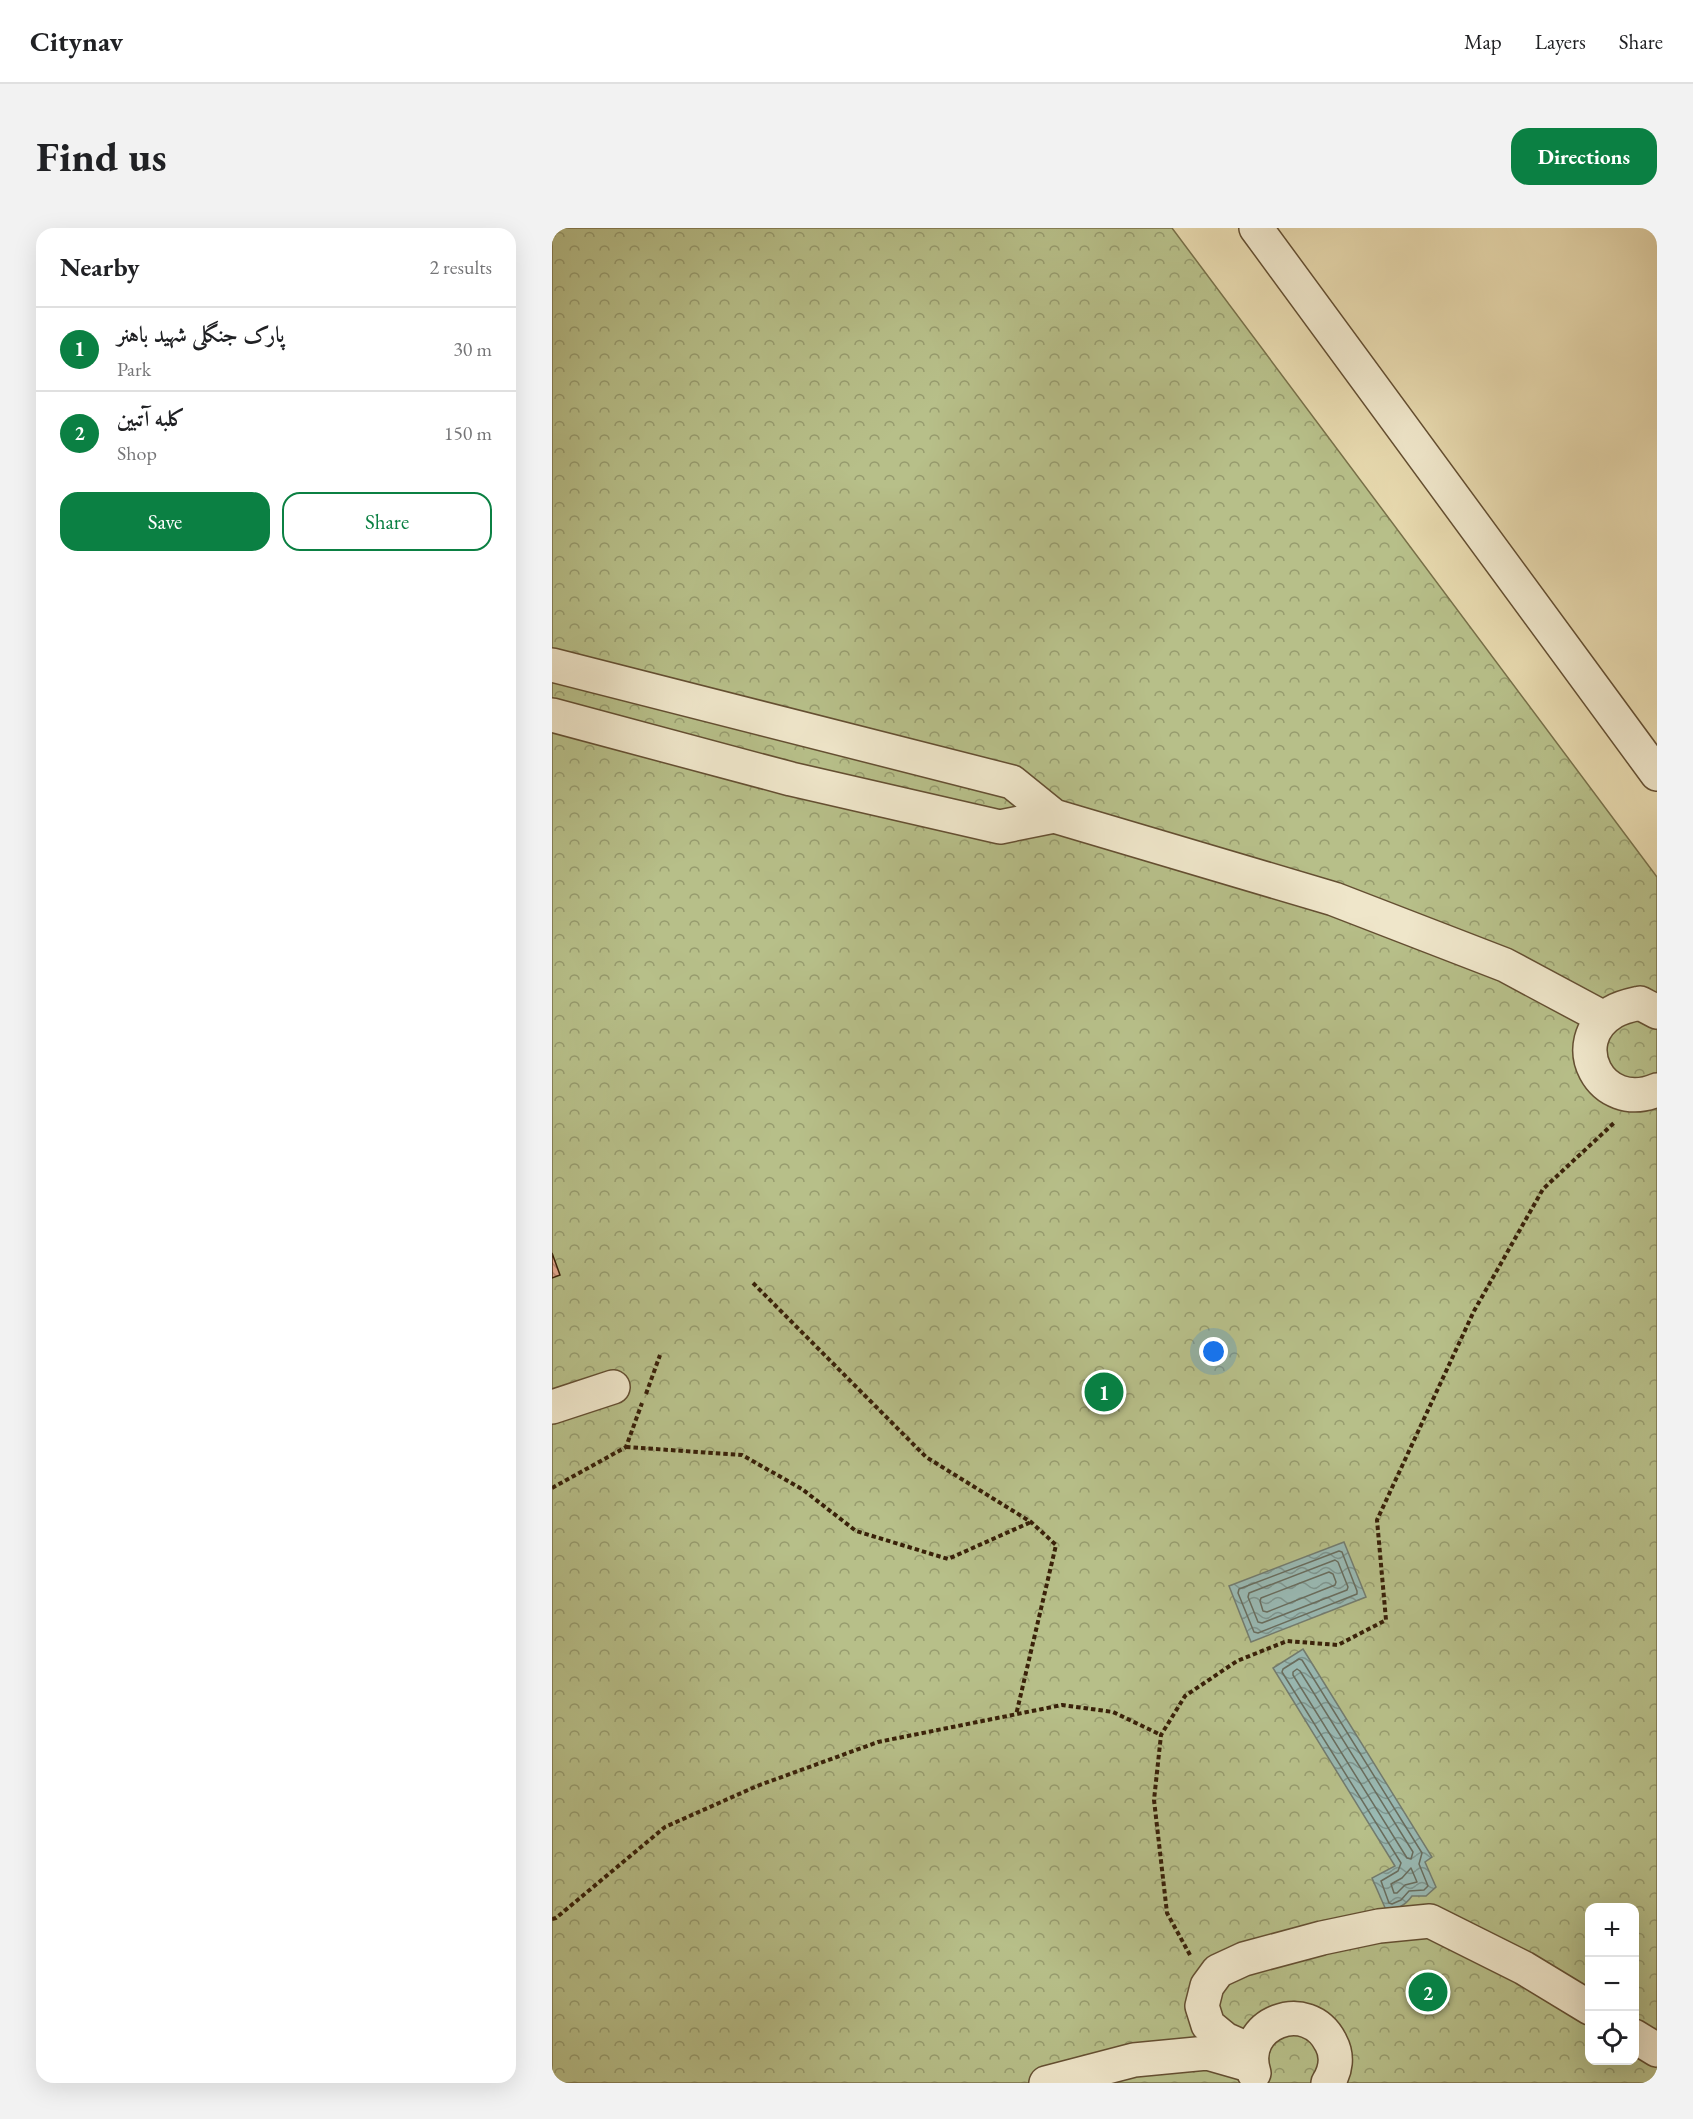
<!DOCTYPE html>
<html lang="en">
<head>
<meta charset="utf-8">
<style>
  :root { --surface:#fff; --page:#f2f2f2; --text:#202124; --muted:#757577; --line:#e0e0e0; --accent:#0b8043 }
  body { margin:0; font-family:"EB Garamond",Amiri,serif; background:var(--page); color:var(--text) }
  .controls { position:absolute; right:18px; bottom:18px; display:grid; overflow:hidden; border-radius:12px; box-shadow:0 6px 24px #0002 }
  .controls button { width:54px; height:54px; display:grid; place-items:center; padding:0; border:0; border-bottom:2px solid var(--line); background:var(--surface); color:var(--text); font:30px sans-serif }
  .you { position:absolute; left:662px; top:1124px; width:21px; height:21px; margin:-15px; border:4px solid #fff; border-radius:50%; background:#1a73e8; box-shadow:0 0 0 9px #1a73e833 }
  .badge { display:grid; place-items:center; width:39px; height:39px; border-radius:50%; background:var(--accent); color:#fff; font-size:20px; font-weight:700 }
  .pin { position:absolute; translate:-50% -50%; border:3px solid #fff; box-shadow:0 2px 6px #0006 }
  .list { margin:0; padding:0; list-style:none }
  h2 { display:flex; justify-content:space-between; align-items:center; height:78px; margin:0; padding:0 24px; font-size:26px }
  h2 small { font-size:20px; font-weight:400; color:var(--muted) }
  .list li { display:grid; grid-template-columns:39px 1fr auto; gap:18px; align-items:center; box-sizing:border-box; height:84px; padding:0 24px; border-top:2px solid var(--line) }
  .list b { display:block; font-size:22px; white-space:nowrap }
  .list p { margin:0; font-size:20px; white-space:nowrap; color:var(--muted) }
  .list em { font-size:20px; font-style:normal; color:var(--muted) }
  .actions { display:flex; gap:12px; padding:18px 24px }
  .actions a { flex:1; padding:14px 0; border:2px solid var(--accent); border-radius:18px; text-align:center; font-size:21px; color:var(--accent) }
  .actions .main { background:var(--accent); color:#fff }
  .icon { flex:none; width:33px; height:33px; fill:none; stroke:currentColor; stroke-width:2; stroke-linecap:round; stroke-linejoin:round }
  .map { position:relative; flex:none; width:1105px; height:1855px; overflow:hidden; border-radius:18px }
  header { display:flex; align-items:center; gap:36px; box-sizing:border-box; height:84px; padding:0 30px; background:var(--surface); border-bottom:2px solid var(--line) }
  header strong { font-size:28px }
  nav { display:flex; gap:33px; margin-inline-start:auto; font-size:21px }
  .intro { display:flex; align-items:center; justify-content:space-between; box-sizing:border-box; height:144px; padding:0 36px }
  h1 { margin:0; font-size:42px }
  .button { padding:15px 27px; border-radius:18px; background:var(--accent); color:#fff; font-size:21px; font-weight:700 }
  main { display:flex; gap:36px; padding:0 36px }
  aside { flex:1; background:var(--surface); border-radius:18px; box-shadow:0 6px 24px #0002 }
  .map>svg:first-child { display:block }
  .park { fill:url(#park-crowns); stroke:#787049; stroke-width:1.5; fill-rule:evenodd }
  .water { fill:url(#water-waves); stroke:#737c6f; stroke-width:1.5 }
  .lines { fill:none; stroke-linecap:round; stroke-linejoin:round }
  .shore { stroke:#696d5e; stroke-width:1.5 }
  .building { fill:url(#building-back-hatch); stroke:#392109; stroke-width:1.5 }
  .minor-casing { stroke:#644f32; stroke-width:36 }
  .path { stroke:#392109; stroke-width:4; stroke-dasharray:4.5 3; stroke-linecap:butt }
  .minor { stroke:#efe6ca; stroke-width:33 }
</style>
</head>
<body>
<header>
<strong>Citynav</strong>
<nav><a>Map</a><a>Layers</a><a>Share</a></nav>
</header>
<div class="intro"><h1>Find us</h1><a class="button">Directions</a></div>
<main>
<aside>
<h2>Nearby<small>2 results</small></h2>
<ul class="list">
<li><span class="badge">1</span><div><b>پارک جنگلی شهید باهنر</b><p>Park</p></div><em>30 m</em></li>
<li><span class="badge">2</span><div><b>کلبه آتبین</b><p>Shop</p></div><em>150 m</em></li>
</ul>
<div class="actions"><a class="main">Save</a><a>Share</a></div>
</aside>
<div class="map">
<svg width="1105" height="1855" viewBox="0 0 1105 1855">
  <defs>
    <pattern id="park-crowns" width="20" height="18" patternUnits="userSpaceOnUse" patternTransform="scale(1.5)"><rect width="20" height="18" fill="#b7bf89"/><path d="M2 6a3 3 0 1 1 6 0M12 15a3 3 0 1 1 6 0" fill="none" stroke="#969b6e"/></pattern>
    <pattern id="water-waves" width="16" height="10" patternUnits="userSpaceOnUse" patternTransform="scale(1.5)"><rect width="16" height="10" fill="#99b9b3"/><path d="M0 5q4-4 8 0t8 0" fill="none" stroke="#7e9690"/></pattern>
    <pattern id="building-back-hatch" width="6" height="6" patternUnits="userSpaceOnUse" patternTransform="scale(1.5)"><rect width="6" height="6" fill="#e6aa91"/><path d="M-1 5l2 2M0 0l6 6M5-1l2 2" fill="none" stroke="#bb8a75"/></pattern>
  </defs>
  <rect width="100%" height="100%" fill="#e7d9ae"/>
  <filter id="stains"><feTurbulence type="fractalNoise" baseFrequency=".00333" numOctaves="4"/><feColorMatrix values="0 0 0 0 .2 0 0 0 0 .09 0 0 0 0 .02 0 0 0 .5 -.17"/></filter>
  <radialGradient id="worn" r=".72"><stop offset=".6" stop-color="#630" stop-opacity="0"/><stop offset="1" stop-color="#630" stop-opacity=".3"/></radialGradient>
  <!-- park -->
  <path class="park" d="M0 0H620L1105 649V1855H0ZM1038 1680H1082V1832H1038Z"/>
  <!-- water -->
  <g class="water">
    <polygon points="792,1314 814,1369 699,1414 677,1358"/>
    <path d="M751 1421 880 1629 873 1634 884 1659 874 1668H860C852 1679 846 1680 834 1682L820 1650 843 1638 721 1440Z"/>
  </g>
  <g class="lines">
    <!-- shore -->
    <g class="shore">
      <polygon points="787,1323 790,1324 805,1363 805,1366 706,1405 702,1404 686,1365 687,1361"/>
      <polygon points="783,1332 786,1334 796,1359 795,1362 710,1395 706,1394 696,1369 697,1365"/>
      <polygon points="777,1344 781,1346 784,1354 783,1357 715,1384 711,1383 708,1373 709,1370"/>
      <polygon points="747,1431 750,1432 870,1625 867,1636 876,1658 872,1662 857,1663 849,1672 840,1676 837,1675 829,1653 846,1643 849,1635 730,1444 731,1441"/>
      <polygon points="745,1441 748,1443 861,1624 859,1631 855,1630 741,1447 741,1444"/>
      <polygon points="859,1640 865,1654 853,1657 845,1665 842,1665 839,1656 850,1650"/>
    </g>
  </g>
  <!-- building -->
  <polygon class="building" points="0,1025 8,1047 0,1050"/>
  <g class="lines">
    <!-- minor casing -->
    <g class="minor-casing">
      <g id="minor">
        <polyline points="704,0 1105,546"/>
        <polyline points="0,437 460,554 502,588 782,671 953,737 1052,790"/>
        <polyline points="0,487 239,551 448,599 502,588"/>
        <path d="M1105 784 1088 775C1079 777 1069 779 1061 784 1012 813 1048 886 1105 862"/>
        <polyline points="0,1179 61,1159"/>
        <polyline points="1082,1808 1105,1822"/>
        <polyline points="700,1823 673,1811 656,1797 650,1778 655,1758 666,1743 692,1731 770,1710 827,1698 878,1693 972,1740 1038,1780"/>
        <path d="M702 1845C686 1795 756 1768 779 1815 786 1828 784 1842 776 1855"/>
        <polyline points="494,1855 582,1832 655,1825 697,1837"/>
      </g>
    </g>
    <!-- path -->
    <g class="path">
      <polyline points="201,1055 374,1229 479,1294 504,1317 464,1487"/>
      <polyline points="94,1166 108,1127"/>
      <polyline points="74,1219 190,1227 250,1261 304,1303 396,1331 479,1294"/>
      <polyline points="0,1260 74,1219 90,1175"/>
      <polyline points="0,1691 4,1690 113,1599 205,1558 326,1514 510,1477 561,1484 609,1507"/>
      <polyline points="638,1727 615,1685 602,1572 609,1507 633,1468 685,1433 735,1413 786,1417 834,1392 825,1292 922,1083 991,961 1063,894"/>
    </g>
    <!-- minor -->
    <use href="#minor" class="minor"/>
  </g>
  <rect width="100%" height="100%" filter="url(#stains)"/>
  <rect width="100%" height="100%" fill="url(#worn)"/>
</svg>
<div class="controls">
<button>+</button>
<button>−</button>
<button><svg class="icon" aria-label="locate" viewBox="0 0 24 24"><circle cx="12" cy="12" r="6"/><path d="M12 2v4M12 18v4M2 12h4M18 12h4"/></svg></button>
</div>
<div class="you"></div>
<div class="pin badge" style="left:552px;top:1164px">1</div>
<div class="pin badge" style="left:876px;top:1764px">2</div>
</div>
</main>
</body>
</html>
